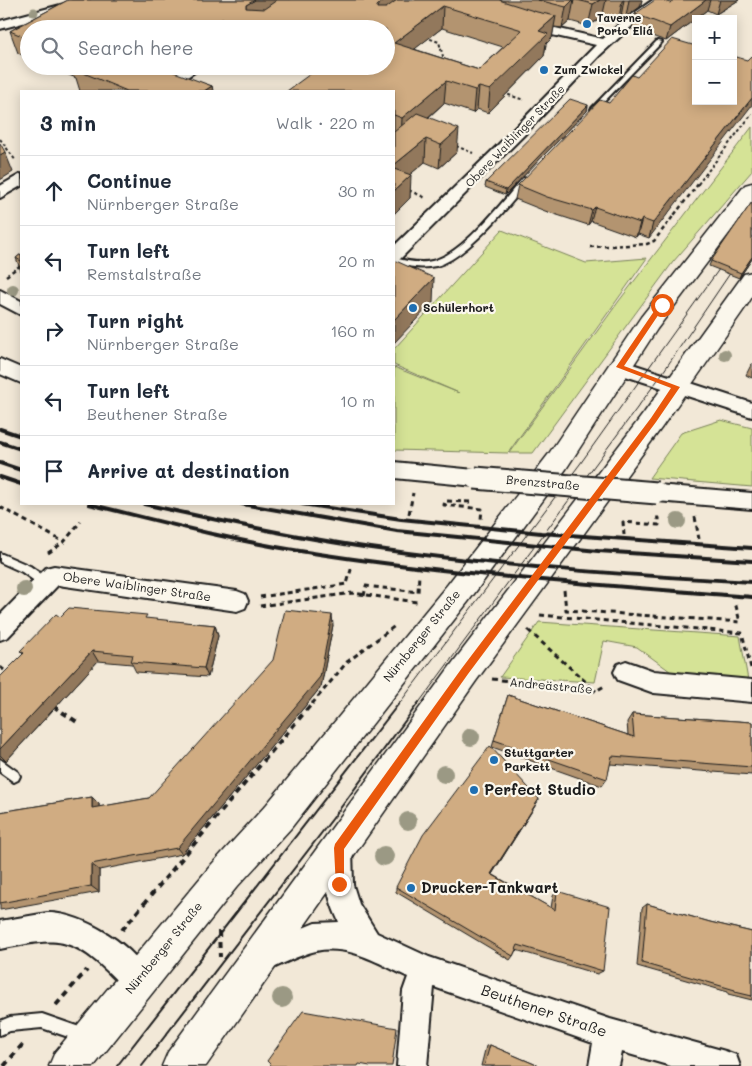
<!DOCTYPE html>
<html lang="en">
<head>
<meta charset="utf-8">
<style>
  :root { --surface:#fff; --page:#f2f2f3; --text:#1f2937; --muted:#747a83; --line:#e0e1e3 }
  body { margin:0; font-family:Mali,sans-serif; background:var(--page); color:var(--text) }
  .controls { position:absolute; right:15px; top:15px; display:grid; overflow:hidden; border-radius:0px; box-shadow:0 2px 12px #0003 }
  .controls button { width:45px; height:45px; display:grid; place-items:center; padding:0; border:0; border-bottom:1px solid var(--line); background:var(--surface); color:var(--text); font:25px sans-serif }
  .stop { position:absolute; width:15px; height:15px; margin:-11px; border:4px solid #ea580c; border-radius:50%; background:#fff }
  .stop.end { background:#ea580c; border-color:#fff; box-shadow:0 1px 5px #0008 }
  .list { margin:0; padding:0; list-style:none }
  h2 { display:flex; justify-content:space-between; align-items:center; height:65px; margin:0; padding:0 20px; font-size:21px }
  h2 small { font-size:16px; font-weight:400; color:var(--muted) }
  .list li { display:grid; grid-template-columns:32px 1fr auto; gap:15px; align-items:center; box-sizing:border-box; height:70px; padding:0 20px; border-top:1px solid var(--line) }
  .list b { display:block; font-size:19px; white-space:nowrap }
  .list p { margin:0; font-size:16px; white-space:nowrap; color:var(--muted) }
  .list em { font-size:16px; font-style:normal; color:var(--muted) }
  .icon { flex:none; width:28px; height:28px; fill:none; stroke:currentColor; stroke-width:2; stroke-linecap:round; stroke-linejoin:round }
  .map { position:relative; flex:none; width:752px; height:1066px; overflow:hidden }
  .search { position:absolute; background:var(--surface); box-shadow:0 2px 12px #0003; left:20px; top:20px; width:375px; height:55px; display:flex; align-items:center; gap:12px; box-sizing:border-box; padding:0 18px; border-radius:28px; color:var(--muted); font-size:19px }
  .panel { position:absolute; background:var(--surface); box-shadow:0 2px 12px #0003; left:20px; top:90px; width:375px; height:415px; border-radius:0px }
  .map>svg:first-child { display:block }
  .green { fill:#d5e396; stroke:#788059 }
  .lines { fill:none; stroke-linecap:round; stroke-linejoin:round }
  .lane-casing { stroke:#1c1c1c; stroke-width:4 }
  .street-casing { stroke:#1c1c1c; stroke-width:4 }
  .secondary-casing { stroke:#1c1c1c; stroke-width:3 }
  .path-far3 { stroke:#1c1c1c; stroke-width:2; stroke-dasharray:3 2.5; stroke-linecap:butt }
  .path-far2 { stroke:#1c1c1c; stroke-width:2.5; stroke-dasharray:4 3; stroke-linecap:butt }
  .path-far1 { stroke:#1c1c1c; stroke-width:3; stroke-dasharray:5 4; stroke-linecap:butt }
  .path { stroke:#1c1c1c; stroke-width:4; stroke-dasharray:6 5; stroke-linecap:butt }
  .lane { fill:#fbf7ec; fill-rule:evenodd }
  .street { fill:#fbf7ec; fill-rule:evenodd }
  .secondary { fill:#fbf7ec; fill-rule:evenodd }
  .tram-far1 { stroke:#1c1c1c; stroke-width:1 }
  .tram { stroke:#1c1c1c; stroke-width:2 }
  .rail { stroke:#1c1c1c; stroke-width:4 }
  .street-bridge-casing { stroke:#1c1c1c; stroke-width:25; stroke-linecap:butt }
  .street-bridge { stroke:#fbf7ec; stroke-width:21 }
  .tree { fill:#9b9984 }
  .wall { fill:#b39470; stroke:#1c1c1c; fill-rule:evenodd }
  .shaded-wall { fill:#92785b; stroke:#1c1c1c }
  .building { fill:#d0ac82; stroke:#1c1c1c; fill-rule:evenodd }
  .route { fill:#ea580c }
  .poi-dot { fill:#1f6fb2; stroke:#fbf7ec; stroke-width:2 }
  .labels { text-anchor:middle; stroke-width:4.5; stroke-linejoin:round; paint-order:stroke }
  .far-poi-label { font-size:11px; font-weight:bold; fill:#1c1c1c; stroke:#fbf7ec; text-anchor:start }
  .far-street-label { font-size:11px; fill:#1c1c1c; stroke:#fbf7ec }
  .poi-label { font-size:12px; font-weight:bold; fill:#1c1c1c; stroke:#fbf7ec; text-anchor:start }
  .street-label { font-size:12px; fill:#1c1c1c; stroke:#fbf7ec }
  .near-poi-label { font-size:15px; font-weight:bold; fill:#1c1c1c; stroke:#fbf7ec; text-anchor:start }
  .near-street-label { font-size:15px; fill:#1c1c1c; stroke:#fbf7ec }
</style>
</head>
<body>
<div class="map">
<svg width="752" height="1066" viewBox="0 0 752 1066">
  <rect width="100%" height="100%" fill="#f2e8d7"/>
  <filter id="ink" filterUnits="userSpaceOnUse"><feTurbulence type="fractalNoise" baseFrequency=".02" numOctaves="2"/><feDisplacementMap in="SourceGraphic" scale="10" xChannelSelector="R" yChannelSelector="G"/><feConvolveMatrix kernelMatrix="1 2 1 2 8 2 1 2 1" color-interpolation-filters="sRGB"/></filter>
  <g filter="url(#ink)">
    <!-- green -->
    <g class="green">
      <polygon points="752,127 752,171 673,262 533,453 509,453 619,301"/>
      <polygon points="502,230 586,263 647,258 508,453 394,450 394,367 459,393 394,365 394,349"/>
      <polygon points="721,420 752,428 752,487 649,478 681,433"/>
      <polygon points="539,622 740,636 748,680 674,674 637,647 604,641 595,682 500,677"/>
    </g>
    <g class="lines">
      <!-- lane casing -->
      <g class="lane-casing">
        <g id="lane">
          <polygon points="657,41 662,42 595,111 591,111 591,109"/>
          <path d="M523 178 530 180C510 205 467 258 436 266 422 269 408 267 394 263V258C406 261 420 264 432 261 463 254 502 202 523 178Z"/>
          <polygon points="0,553 30,566 51,581 52,584 51,587 47,588 43,587 22,572 0,562"/>
          <polygon points="0,759 18,772 20,776 18,780 14,782 0,772"/>
          <polygon points="42,1014 88,1030 90,1035 88,1040 83,1042 42,1028 10,1031 0,1035 0,1021 10,1017"/>
        </g>
      </g>
      <!-- street casing -->
      <g class="street-casing">
        <g id="street">
          <polygon points="74,0 89,0 76,9 0,29 0,21 68,3"/>
          <polygon points="653,0 668,0 632,26 600,55 524,135 400,259 394,260 394,246 496,147 596,45 521,28 519,25 521,22 525,21 603,39 623,21"/>
          <polygon points="187,66 203,66 167,91 151,91"/>
          <polygon points="21,174 21,186 0,198 0,186"/>
          <polygon points="0,290 21,301 21,315 0,304"/>
          <polygon points="0,359 21,368 21,383 0,374"/>
          <polygon points="620,360 752,403 752,417 613,372 611,367 613,362"/>
          <polygon points="394,462 475,470 482,472 485,478 482,484 475,486 394,478"/>
          <polygon points="657,485 752,493 752,509 657,501 650,499 647,493 650,487"/>
          <polygon points="54,566 237,591 245,594 248,601 245,608 237,611 58,585 8,637 0,640 0,615 46,568"/>
          <polygon points="626,661 654,671 752,680 752,702 654,693 618,680 614,672 618,664"/>
          <path d="M339 835 348 839 352 848 353 885 359 904 377 933 429 957 610 1019 725 1051 736 1055 740 1066H671L622 1052 619 1066H589L593 1043 434 987 427 1066H397L403 991 408 977C380 964 349 944 316 951 298 955 279 966 262 973L252 969 248 959 252 949 315 923 339 922C327 897 319 865 330 839Z"/>
          <path d="M47 913C83 912 139 948 152 981L148 991 138 995C124 990 116 979 105 969 67 932 47 940 0 949V921Z"/>
        </g>
      </g>
      <!-- secondary casing -->
      <g class="secondary-casing">
        <g id="secondary">
          <polygon points="752,183 752,203 657,329 566,469 468,602 291,828 236,888 94,1066 49,1066 55,1052 212,864 267,804 448,584 548,455 641,317 745,185"/>
          <polygon points="752,272 752,297 747,305 662,427 476,681 206,1066 162,1066 168,1052 454,661 644,413 744,274"/>
        </g>
      </g>
      <!-- path-far3 -->
      <g class="path-far3">
        <polyline points="425,37 439,42 444,60"/>
        <polyline points="503,93 524,100"/>
        <polyline points="0,139 16,161"/>
        <polyline points="456,146 473,153"/>
        <polyline points="698,184 752,114"/>
      </g>
      <!-- path-far2 -->
      <g class="path-far2">
        <polyline points="408,190 426,198"/>
        <polyline points="590,247 647,244 654,241 699,183"/>
        <polyline points="6,276 21,265"/>
      </g>
      <!-- path-far1 -->
      <g class="path-far1">
        <polyline points="470,502 445,501 444,505 482,509 481,519"/>
        <polyline points="0,507 64,542"/>
        <polyline points="409,514 413,493"/>
        <polyline points="695,517 699,539"/>
        <polyline points="624,535 623,522 659,525 659,518 656,518"/>
        <polyline points="48,553 64,542 81,521"/>
        <polyline points="564,590 566,610 740,622 735,602"/>
        <polyline points="364,596 366,586 418,592 419,574"/>
        <polyline points="260,597 347,584 352,566"/>
        <polyline points="260,606 353,593 417,602"/>
        <polyline points="540,615 742,633 751,668"/>
        <polyline points="528,630 596,691"/>
        <polyline points="0,667 8,673"/>
        <polyline points="492,679 596,691 606,685"/>
        <polyline points="312,704 347,662 396,625"/>
      </g>
      <!-- path -->
      <g class="path">
        <polyline points="53,706 77,722 75,724"/>
        <polyline points="122,930 313,702"/>
        <polyline points="219,931 220,957"/>
        <polyline points="56,1005 87,970"/>
        <polyline points="4,1066 23,1044"/>
      </g>
      <!-- lane -->
      <use href="#lane" class="lane"/>
      <!-- street -->
      <use href="#street" class="street"/>
      <!-- secondary -->
      <use href="#secondary" class="secondary"/>
      <!-- tram-far1 -->
      <g class="tram-far1">
        <polyline points="399,704 580,464 727,258"/>
        <polyline points="418,704 657,381 752,241"/>
      </g>
      <!-- tram -->
      <g class="tram">
        <polyline points="117,1066 400,702"/>
        <polyline points="142,1066 333,818 419,702"/>
      </g>
      <!-- rail -->
      <g class="rail">
        <polyline points="0,429 21,436"/>
        <polyline points="0,442 21,449"/>
        <polyline points="0,463 21,470"/>
        <polyline points="0,477 21,484"/>
        <path d="M89 504C159 521 229 540 300 551 449 575 601 585 752 597"/>
        <path d="M144 504C219 521 294 537 371 548 497 566 625 575 752 582"/>
        <polyline points="242,504 397,531 598,551 752,561"/>
        <polyline points="302,504 401,519 541,533 752,548"/>
      </g>
      <!-- street-bridge casing -->
      <g class="street-bridge-casing">
        <polyline id="street-bridge" points="475,478 657,493"/>
      </g>
      <!-- street-bridge -->
      <use href="#street-bridge" class="street-bridge"/>
    </g>
    <!-- trees -->
    <g class="tree">
      <circle cx="34" cy="12" r="4.5"/>
      <circle cx="13" cy="290" r="6"/>
      <circle cx="725" cy="355" r="6"/>
      <circle cx="678" cy="521" r="8"/>
      <circle cx="24" cy="589" r="8"/>
      <circle cx="471" cy="737" r="9"/>
      <circle cx="444" cy="774" r="9"/>
      <circle cx="408" cy="821" r="9"/>
      <circle cx="384" cy="856" r="10"/>
      <circle cx="282" cy="998" r="10"/>
    </g>
    <!-- wall -->
    <g class="wall">
      <path d="M68 0H642L640 7 626 17 621 15 620 22 618 23 602 18 588 26 570 21 562 28 554 27 552 38 546 44 544 56 488 113 477 109 473 113 444 103 428 118 457 152 439 168 425 162 409 175 410 198 394 214V91L311 73 292 66H386V29H29V58L18 53 10 31ZM442 28 503 47 479 70 414 49Z"/>
      <polygon points="674,0 739,0 716,14 707,10 666,41 632,29 635,14 670,3"/>
      <polygon points="48,66 158,66 159,70 212,86 213,91 80,91 76,78"/>
      <polygon points="160,66 183,66 175,72"/>
      <polygon points="696,101 649,238 638,234 636,237 591,221 588,225 545,211 515,199 518,185 609,103"/>
      <polygon points="588,105 587,111 505,195 485,187 486,182"/>
      <polygon points="752,202 752,259 739,278 709,266 711,261"/>
      <polygon points="21,254 21,271 16,258"/>
      <polygon points="752,363 752,378 746,375"/>
      <polygon points="60,617 148,619 215,625 218,636 208,677 136,672 132,664 98,661 6,761 0,758 0,677 23,654 20,651"/>
      <polygon points="333,625 321,687 182,854 99,870 99,892 0,910 0,812 92,797 99,804 99,807 149,798"/>
      <polygon points="508,695 628,735 627,722 632,714 752,722 752,775 610,764 607,779 602,786 492,747"/>
      <polygon points="535,806 492,874 551,908 553,896 557,891 603,971 597,974 516,950 513,956 510,960 396,892 396,887"/>
      <polygon points="647,904 710,922 752,932 752,1000 728,994 728,992 637,966 642,908"/>
      <polygon points="490,1045 539,1066 481,1066 486,1046"/>
    </g>
    <!-- shaded-wall -->
    <g class="shaded-wall">
      <polygon points="255,0 290,0 249,29 246,8 246,5"/>
      <polygon points="384,0 410,0 377,29 377,6"/>
      <polygon points="573,0 574,0 570,21 562,28 566,7"/>
      <polygon points="600,0 606,0 602,18 588,26 593,4"/>
      <polygon points="624,0 620,22 618,23 622,1"/>
      <polygon points="629,0 642,0 640,7 626,17"/>
      <polygon points="706,0 710,0 707,10 666,41 670,27"/>
      <polygon points="720,0 739,0 716,14"/>
      <polygon points="443,6 442,28 394,65 394,43"/>
      <polygon points="556,16 552,38 546,44 544,56 488,113 490,90 539,31"/>
      <polygon points="222,19 224,29 207,29"/>
      <polygon points="146,66 158,66 161,81 145,70 145,67"/>
      <polygon points="174,66 183,66 175,72"/>
      <polygon points="446,81 444,103 401,141 402,118"/>
      <polygon points="212,86 213,91 204,91"/>
      <polygon points="479,87 477,109 473,113 475,90"/>
      <polygon points="752,98 752,105 649,238 653,223"/>
      <polygon points="588,105 587,111 505,195 506,190"/>
      <polygon points="459,129 457,152 439,168 441,145"/>
      <polygon points="426,139 425,162 394,188 394,165"/>
      <polygon points="5,152 13,172 0,180 0,155"/>
      <polygon points="411,175 410,198 394,214 394,191"/>
      <polygon points="595,207 591,221 588,225 592,210"/>
      <polygon points="642,219 638,234 636,237 640,223"/>
      <polygon points="752,257 752,259 739,278 741,273"/>
      <polygon points="434,278 433,302 394,343 394,320"/>
      <polygon points="332,615 333,625 321,687 182,854 177,848"/>
      <polygon points="215,625 218,636 208,677 204,668"/>
      <polygon points="92,651 98,661 6,761 0,755 0,749"/>
      <polygon points="92,797 99,804 99,815 92,808"/>
      <polygon points="539,799 535,806 489,879 491,874"/>
      <polygon points="91,864 99,870 99,892 91,886"/>
    </g>
    <!-- building -->
    <g class="building">
      <path d="M68 0H255L246 5V8L264 9 277 0H384L377 6V8H386L397 0H499L537 12 556 16 539 31 548 34 490 90 479 87 475 90 446 81 402 118 394 115V91H287L321 66H386V29H249L222 19 207 29H29V39L10 31ZM443 6 522 30 479 70 394 43Z"/>
      <polygon points="538,0 573,0 566,7"/>
      <polygon points="577,0 600,0 593,4"/>
      <polygon points="655,0 662,0 670,3 674,0 706,0 670,27 635,14"/>
      <polygon points="672,39 696,46 696,101 733,101 733,56 747,60 751,56 752,56 752,98 653,223 642,219 640,223 595,207 592,210 547,197 518,185 600,100 609,103 632,75 637,77"/>
      <polygon points="79,66 146,66 145,67 145,70 162,70 166,69 212,86 204,91 127,91 74,69"/>
      <polygon points="570,99 588,105 506,190 486,182"/>
      <polygon points="417,113 459,129 441,145 426,139 394,165 394,132"/>
      <polygon points="0,143 5,152 0,155"/>
      <polygon points="394,169 411,175 394,191"/>
      <polygon points="752,202 752,257 741,273 711,261"/>
      <polygon points="21,254 21,261 16,258"/>
      <polygon points="396,261 434,278 394,320 394,263"/>
      <polygon points="69,608 147,615 145,618 215,625 204,668 131,662 133,655 92,651 0,749 0,677 24,653 20,651 56,614 60,617"/>
      <polygon points="285,610 332,615 320,677 177,848 91,864 91,886 0,903 0,812 92,797 92,808 149,798 273,660"/>
      <polygon points="508,695 634,737 632,714 752,722 752,767 612,756 607,779 494,740"/>
      <polygon points="490,746 539,799 491,874 555,910 557,891 610,907 603,971 518,945 513,956 396,887 423,835"/>
      <polygon points="647,904 710,922 752,932 752,996 735,992 735,990 642,963"/>
      <polygon points="303,1011 397,1028 392,1066 370,1066 359,1064 358,1066 272,1066 267,1061"/>
      <polygon points="490,1045 539,1066 484,1066"/>
    </g>
  </g>
  <!-- route -->
  <polygon class="route" points="659,304 665,305 624,366 680,387 656,422 468,674 344,849 344,884 343,888 339,890 336,888 334,848 335,844 462,668 651,418 671,388 616,367"/>
  <!-- markers -->
  <g class="poi-dot">
    <circle cx="587" cy="24" r="5"/>
    <circle cx="544" cy="70" r="5"/>
    <circle cx="413" cy="308" r="5"/>
    <circle cx="494" cy="760" r="5"/>
    <circle cx="474" cy="790" r="5"/>
    <circle cx="411" cy="888" r="5"/>
  </g>
  <g class="labels">
    <!-- far-poi labels -->
    <g class="far-poi-label">
      <text x="597" y="22">Taverne<tspan x="597" dy="13">Porto Eliá</tspan></text>
      <text x="554" y="74">Zum Zwickel</text>
    </g>
    <!-- far-street labels -->
    <g class="far-street-label">
      <text transform="translate(515 136) rotate(-46)" y="4">Obere Waiblinger Straße</text>
    </g>
    <!-- poi labels -->
    <g class="poi-label">
      <text x="423" y="312">Schülerhort</text>
      <text x="504" y="757">Stuttgarter<tspan x="504" dy="14">Parkett</tspan></text>
    </g>
    <!-- street labels -->
    <g class="street-label">
      <text transform="translate(543 483) rotate(5)" y="4">Brenzstraße</text>
      <text transform="translate(137 587) rotate(8)" y="4">Obere Waiblinger Straße</text>
      <text transform="translate(422 636) rotate(-51)" y="4">Nürnberger Straße</text>
      <text transform="translate(551 686) rotate(5)" y="4">Andreästraße</text>
      <text transform="translate(164 948) rotate(-51)" y="4">Nürnberger Straße</text>
    </g>
    <!-- near-poi labels -->
    <g class="near-poi-label">
      <text x="484" y="795">Perfect Studio</text>
      <text x="421" y="893">Drucker-Tankwart</text>
    </g>
    <!-- near-street labels -->
    <g class="near-street-label">
      <text transform="translate(544 1011) rotate(19)" y="5">Beuthener Straße</text>
    </g>
  </g>
</svg>
<div class="controls">
<button>+</button>
<button>−</button>
</div>
<div class="stop" style="left:662px;top:305px"></div>
<div class="stop end" style="left:339px;top:884px"></div>
<div class="search"><svg class="icon" aria-label="search" viewBox="0 0 24 24"><circle cx="10" cy="10" r="6"/><path d="M15 15l6 6"/></svg>Search here</div>
<section class="panel">
<h2>3 min<small>Walk · 220 m</small></h2>
<ul class="list">
<li><svg class="icon" aria-label="ahead" viewBox="0 0 24 24"><path d="M12 20V5M6 11l6-6 6 6"/></svg><div><b>Continue</b><p>Nürnberger Straße</p></div><em>30 m</em></li>
<li><svg class="icon" aria-label="left" viewBox="0 0 24 24"><path d="M17 20v-9H6M10 6l-5 5 5 5"/></svg><div><b>Turn left</b><p>Remstalstraße</p></div><em>20 m</em></li>
<li><svg class="icon" aria-label="right" viewBox="0 0 24 24"><path d="M7 20v-9h11M14 6l5 5-5 5"/></svg><div><b>Turn right</b><p>Nürnberger Straße</p></div><em>160 m</em></li>
<li><svg class="icon" aria-label="left" viewBox="0 0 24 24"><path d="M17 20v-9H6M10 6l-5 5 5 5"/></svg><div><b>Turn left</b><p>Beuthener Straße</p></div><em>10 m</em></li>
<li><svg class="icon" aria-label="arrive" viewBox="0 0 24 24"><path d="M6 21V4h12l-3 4 3 4H6"/></svg><div><b>Arrive at destination</b></div></li>
</ul>
</section>
</div>
</body>
</html>
